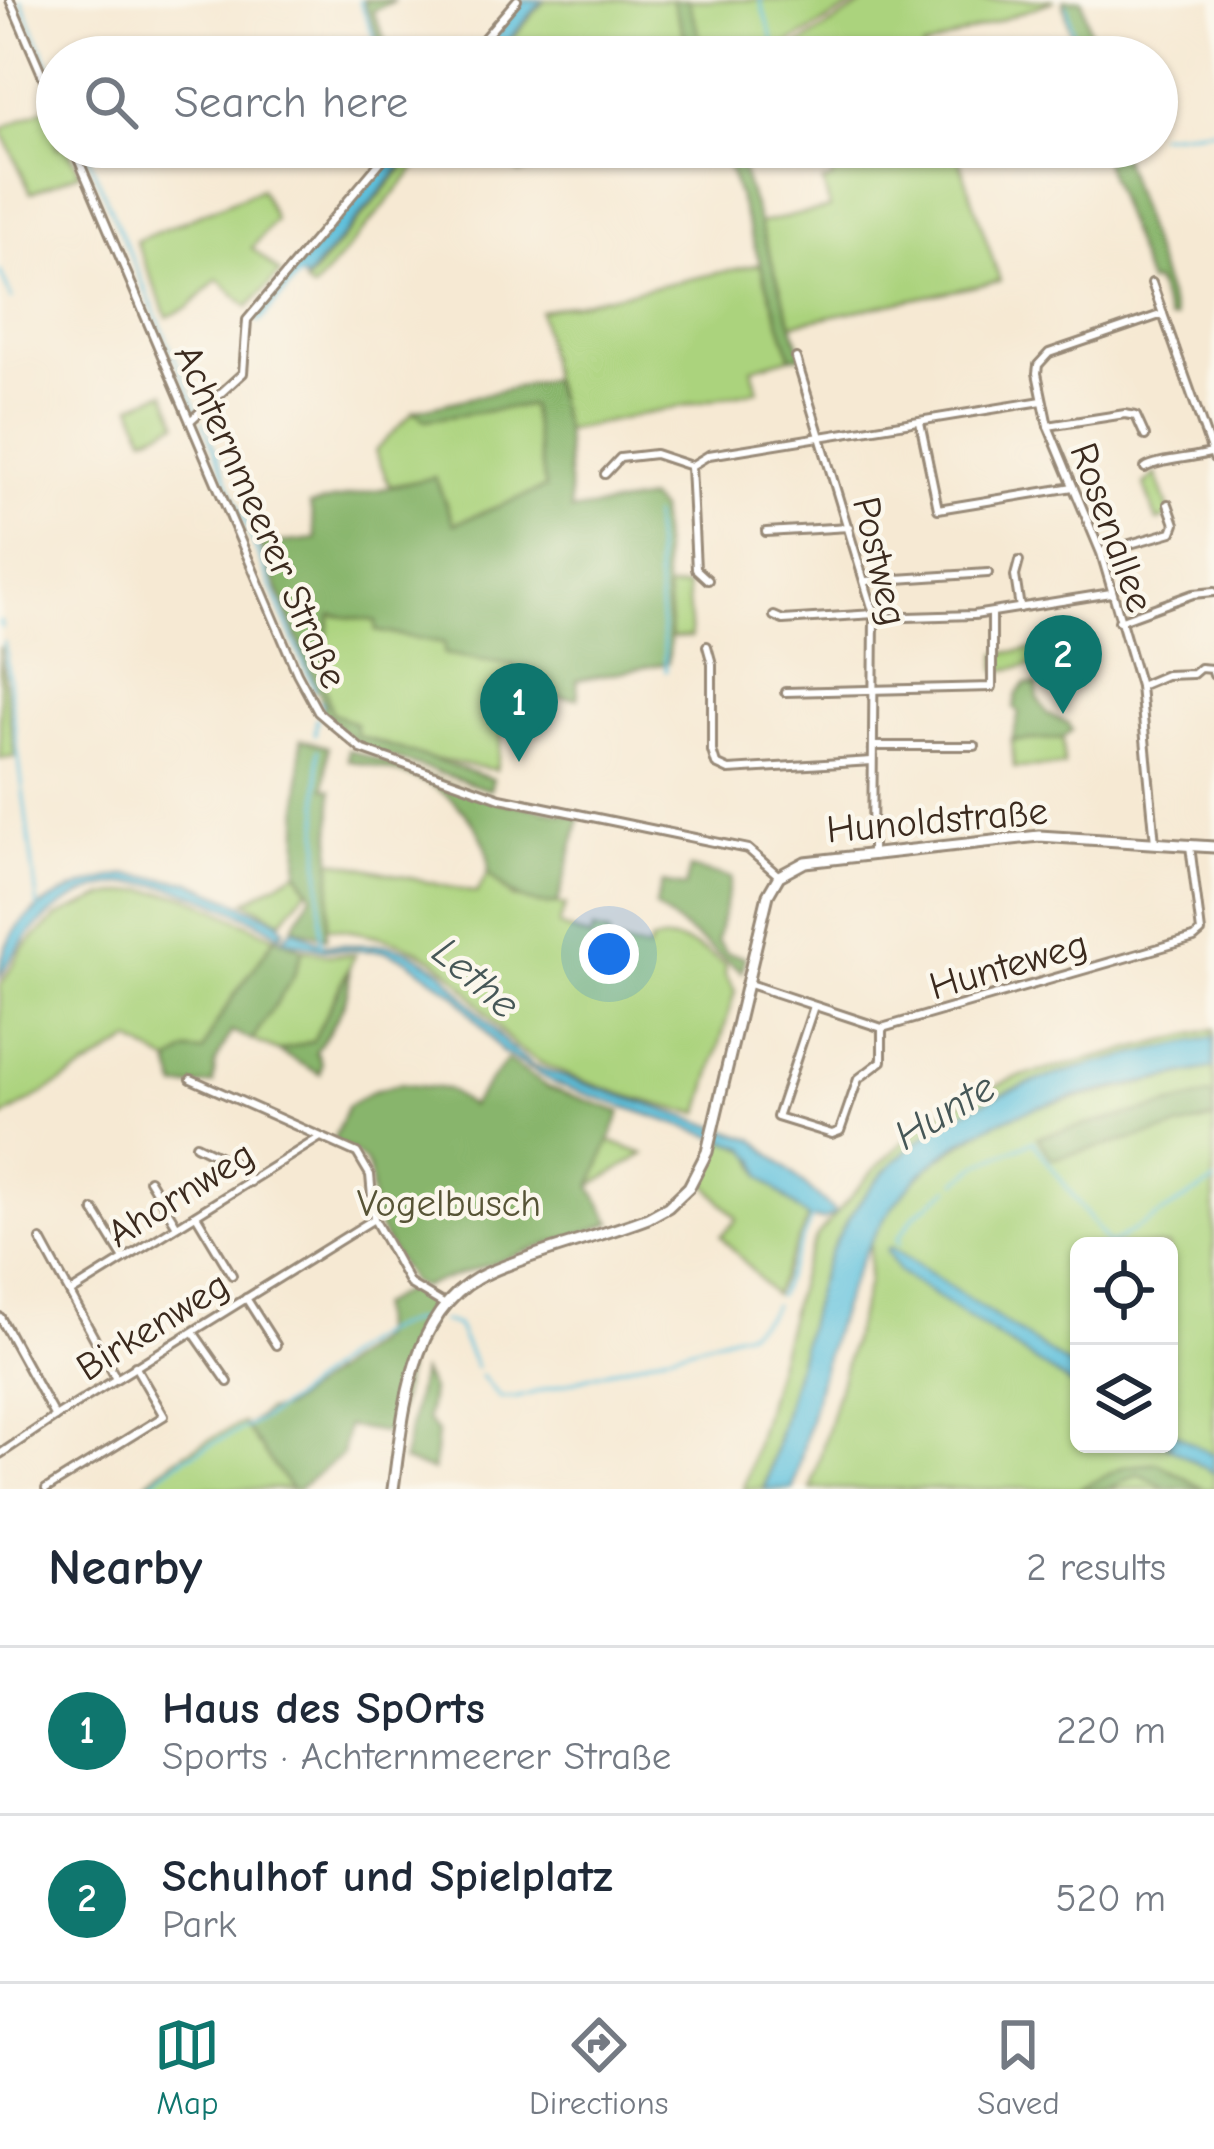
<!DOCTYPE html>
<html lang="en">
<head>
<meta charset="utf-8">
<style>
  :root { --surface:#fff; --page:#f6f6f7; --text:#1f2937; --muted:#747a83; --line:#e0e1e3; --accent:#0f766e }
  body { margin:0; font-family:"Comic Neue",sans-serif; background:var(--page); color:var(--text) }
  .controls { position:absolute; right:36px; bottom:36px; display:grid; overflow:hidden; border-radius:18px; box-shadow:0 3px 9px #0004 }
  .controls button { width:108px; height:108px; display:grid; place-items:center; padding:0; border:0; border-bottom:3px solid var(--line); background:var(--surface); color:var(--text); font:60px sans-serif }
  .you { position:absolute; left:609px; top:954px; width:42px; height:42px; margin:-30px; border:9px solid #fff; border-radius:50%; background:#1a73e8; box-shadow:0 0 0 18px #1a73e833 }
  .badge { display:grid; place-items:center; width:78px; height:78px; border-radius:50%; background:var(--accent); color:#fff; font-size:39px; font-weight:700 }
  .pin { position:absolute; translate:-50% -99px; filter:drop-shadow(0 3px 6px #0008) }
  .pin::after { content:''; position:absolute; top:63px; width:42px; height:36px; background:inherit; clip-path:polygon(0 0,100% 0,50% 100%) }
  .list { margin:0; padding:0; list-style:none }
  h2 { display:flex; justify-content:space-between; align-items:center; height:156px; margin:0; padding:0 48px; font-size:51px }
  h2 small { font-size:39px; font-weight:400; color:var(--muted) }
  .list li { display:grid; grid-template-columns:78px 1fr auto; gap:36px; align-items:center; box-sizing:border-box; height:168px; padding:0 48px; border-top:3px solid var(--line) }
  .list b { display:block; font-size:45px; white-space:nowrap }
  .list p { margin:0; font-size:39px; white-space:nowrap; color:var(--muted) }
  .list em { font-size:39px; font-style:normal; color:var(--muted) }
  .icon { flex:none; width:66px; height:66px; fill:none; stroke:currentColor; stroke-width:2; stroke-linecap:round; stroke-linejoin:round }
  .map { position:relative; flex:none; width:1214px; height:1489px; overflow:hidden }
  .search { position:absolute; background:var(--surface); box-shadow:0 3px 9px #0004; left:36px; right:36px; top:36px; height:132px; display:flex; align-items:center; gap:30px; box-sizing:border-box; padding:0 42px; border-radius:66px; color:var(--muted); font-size:45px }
  .sheet { height:492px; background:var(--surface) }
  nav { display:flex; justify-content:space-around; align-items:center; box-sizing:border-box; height:168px; border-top:3px solid var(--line); background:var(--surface); font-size:33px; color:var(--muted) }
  nav a { display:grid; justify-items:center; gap:6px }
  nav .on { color:var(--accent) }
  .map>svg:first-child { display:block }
  .green { fill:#abd37d; stroke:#737e4e; stroke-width:3; fill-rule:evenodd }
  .forest { fill:#88b56c; stroke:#627045; stroke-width:3 }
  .water { fill:#5fc1dd; stroke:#4d767e; stroke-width:3 }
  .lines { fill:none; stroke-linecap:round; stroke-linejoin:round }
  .stream { stroke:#5fc1dd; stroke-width:3 }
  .canal { stroke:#5fc1dd; stroke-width:8 }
  .street-casing { stroke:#988a78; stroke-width:12 }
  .secondary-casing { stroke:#988a78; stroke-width:15 }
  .street { stroke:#fff; stroke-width:6 }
  .secondary { stroke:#fff; stroke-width:9 }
  .labels { text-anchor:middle; stroke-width:9; stroke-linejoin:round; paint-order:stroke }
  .street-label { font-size:39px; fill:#3b2a1e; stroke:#fbf7ec }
  .park-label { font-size:39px; fill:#575436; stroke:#fbf7ec }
  .water-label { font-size:42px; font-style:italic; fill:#465757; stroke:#fbf7ec }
</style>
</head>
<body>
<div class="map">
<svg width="1214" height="1489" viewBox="0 0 1214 1489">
  <rect width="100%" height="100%" fill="#fbf7ec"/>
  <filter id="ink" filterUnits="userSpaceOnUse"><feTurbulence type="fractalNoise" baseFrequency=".00833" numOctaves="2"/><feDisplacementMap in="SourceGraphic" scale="24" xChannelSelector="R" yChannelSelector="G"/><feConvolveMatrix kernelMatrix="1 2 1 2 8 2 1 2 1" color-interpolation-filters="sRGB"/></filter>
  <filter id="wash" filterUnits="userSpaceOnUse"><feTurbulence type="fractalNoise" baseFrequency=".004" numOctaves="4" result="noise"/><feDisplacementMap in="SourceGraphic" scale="48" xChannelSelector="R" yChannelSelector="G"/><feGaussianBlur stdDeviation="2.7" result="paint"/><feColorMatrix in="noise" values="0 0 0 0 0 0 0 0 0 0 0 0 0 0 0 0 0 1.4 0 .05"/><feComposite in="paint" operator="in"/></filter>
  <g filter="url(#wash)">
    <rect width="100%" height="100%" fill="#f6e9d3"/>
    <!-- green -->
    <g class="green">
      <polygon points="545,0 672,0 692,57 497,57"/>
      <polygon points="688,0 863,0 766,57 706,57"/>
      <polygon points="870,0 1055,0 923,49 925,57 780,57"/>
      <polygon points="48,107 57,126 57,147 67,147 80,173 31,193 1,129"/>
      <polygon points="421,147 434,147 313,290 305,284"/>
      <polygon points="495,147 630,147 519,173"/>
      <polygon points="811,147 955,147 1000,281 792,324 759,223 830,208 823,182 831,180 840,151 815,159"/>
      <polygon points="261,189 275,220 252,248 280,273 248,307 218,279 188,308 167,317 136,241"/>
      <polygon points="760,264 791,357 752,368 758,390 565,431 551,379 540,311"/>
      <polygon points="165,392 178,423 145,437 132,405"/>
      <polygon points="530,405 546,488 454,524 435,478 390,486 375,451 414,411 425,420"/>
      <polygon points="1156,474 1171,516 1157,521 1144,485"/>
      <polygon points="687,587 691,637 671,638 667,589"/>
      <polygon points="331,614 377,621 376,631 445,643 445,654 514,665 496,770 428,758 356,735 355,724 332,713 320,673"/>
      <polygon points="0,646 15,757 0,759"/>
      <polygon points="1052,646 1054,662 997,671 997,654"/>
      <polygon points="1063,738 1064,766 1014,768 1012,741"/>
      <path d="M331 860 476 893 488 873 513 898 565 905 559 926 590 938 593 930 609 934 610 943 648 950 651 942C678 933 705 950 726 965L725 974 735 991 700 1113C664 1109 553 1075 524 1053 496 1032 480 1001 455 977 420 942 374 934 327 927Z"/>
      <polygon points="298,871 307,889 281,921 246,901"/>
      <path d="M145 890 187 896 275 937C251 975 218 1011 203 1052L187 1051 170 1063 131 1041 0 1119V986L23 948 58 916 105 896Z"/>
      <polygon points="303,949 327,955 355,955 313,1041 278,1051 252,1040 293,977"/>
      <path d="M1214 1029V1037C1062 1074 905 1093 831 1251 817 1280 810 1315 802 1347 789 1394 777 1442 764 1489H744L804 1263 817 1236 871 1173 921 1125 946 1110 1014 1078Z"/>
      <path d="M1214 1068V1489H811L868 1283 871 1234 897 1197 938 1159 991 1125 1033 1108ZM1079 1246H1169V1444H1079Z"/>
      <polygon points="720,1137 751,1152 762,1177 808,1218 774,1295 721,1236 737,1219 704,1182 716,1159"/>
      <polygon points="609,1141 644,1154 590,1187"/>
      <path d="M243 1423 291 1489H140C170 1458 204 1442 243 1423Z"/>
    </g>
    <!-- forest -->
    <g class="forest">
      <polygon points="363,0 396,0 373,11 385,41 411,57 385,57"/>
      <polygon points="672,0 688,0 706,57 692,57"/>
      <polygon points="1063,0 1082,0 1096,57 1077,57"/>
      <polygon points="722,147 735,147 802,356 791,357"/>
      <polygon points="1099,147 1119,147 1175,318 1169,319 1155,282 1148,283"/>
      <polygon points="551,379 565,431 571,511 649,499 659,510 670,644 668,663 577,680 578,698 549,697 548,707 507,700 514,665 444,654 444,643 376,631 376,621 331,615 320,673 332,713 356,724 356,735 493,779 490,790 361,747 322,712 324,704 260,545 316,539 310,505 435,477 454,524 545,488 530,405 425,420 414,411"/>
      <polygon points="1025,684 1037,684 1038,699 1047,714 1068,723 1072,730 1063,738 1012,741 1019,713 1014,708 1017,694"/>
      <polygon points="301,739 328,747 325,788 332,790 331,885 326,938 293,927 312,894 298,871"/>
      <path d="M348 750 499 801 580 817 558 903C527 909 508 893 488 872 494 837 455 796 424 782 401 771 372 767 348 760Z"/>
      <polygon points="690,868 731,878 717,941 727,953 745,957 742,972 655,907 662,883 685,887"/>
      <path d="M275 937 303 949 293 977 252 1040 231 1032 215 1063 213 1084 177 1088 170 1063 187 1051 203 1052C218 1011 252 975 275 937Z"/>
      <path d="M349 970C352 1001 332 1026 316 1051L322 1064 320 1074 278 1051 313 1041Z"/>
      <path d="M507 1060 547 1087 621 1112 591 1187 612 1223 422 1287 411 1282C401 1264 386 1244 378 1224 361 1181 390 1166 333 1141L347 1107 373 1091 399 1084 447 1089 470 1106Z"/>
      <polygon points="1214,1094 1214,1119 1052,1159 1037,1137"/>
      <polygon points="409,1288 436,1303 407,1364 395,1434 347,1426 342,1455 298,1489 291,1489 246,1428 266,1411 283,1409 379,1338 378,1306"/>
      <polygon points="421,1371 431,1390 427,1420 437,1433 433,1471 403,1461"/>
      <polygon points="1158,1463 1204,1489 1167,1489 1139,1474 1108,1489 1078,1489 1126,1466"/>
    </g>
    <!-- water -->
    <g class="water">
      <polygon points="524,0 543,0 494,57 476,57"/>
      <polygon points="399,147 418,147 305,280 294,271"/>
      <path d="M129 875 191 882 278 921 284 929 280 936C263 922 240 914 221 905 126 861 52 885 0 977 0 912 74 883 129 875Z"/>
      <polygon points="293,928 325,945 388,945 409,951 442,971 508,1046 533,1067 754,1139 836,1213 823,1220 808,1218 762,1177 757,1161 745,1147 554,1083 502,1052 456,995 406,959 385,951 322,949 283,939"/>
      <path d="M1214 1037V1068C1155 1081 1093 1090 1035 1108 853 1165 834 1329 793 1489H765C777 1442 789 1394 802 1347 810 1315 817 1280 831 1251 905 1094 1061 1071 1214 1037Z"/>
      <polygon points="890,1247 1079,1372 1079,1390 899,1272 887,1251"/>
      <polygon points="1169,1430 1214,1456 1214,1473 1163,1444 1169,1444"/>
    </g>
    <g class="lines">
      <!-- stream -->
      <g class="stream">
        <polyline points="21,0 57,84"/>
        <polyline points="359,0 382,57"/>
        <polyline points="760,0 774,44"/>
        <polyline points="1067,5 1078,57"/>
        <polyline points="1157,135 1214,129"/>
        <polyline points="84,147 197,410"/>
        <polyline points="0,271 12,299"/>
        <polyline points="203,422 315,691"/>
        <polyline points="652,515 666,671"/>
        <polyline points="0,622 2,628"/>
        <polyline points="4,642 38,908"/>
        <polyline points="320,701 321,706"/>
        <polyline points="315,734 317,718"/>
        <polyline points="318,750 321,946"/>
        <polyline points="957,1182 980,1164 1033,1141 1109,1245 1214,1182"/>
        <polyline points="900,1244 897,1240 915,1215 950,1188"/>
        <polyline points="778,1296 813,1215"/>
        <polyline points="442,1321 457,1326 476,1367"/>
        <polyline points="481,1376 501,1398 516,1398 747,1331 767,1316 774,1305"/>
        <path d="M145 1489C184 1448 237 1438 281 1407 328 1374 365 1327 424 1319"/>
      </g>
      <!-- canal -->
      <polyline class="canal" points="259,319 301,270"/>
    </g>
  </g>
  <g filter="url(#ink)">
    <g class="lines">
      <!-- street casing -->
      <g class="street-casing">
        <g id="street">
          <polyline points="10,0 57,109"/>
          <polyline points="468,57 517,0"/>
          <polyline points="73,147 297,673 318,712 361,749 500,798 748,849 779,876"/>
          <polyline points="1152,283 1214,458"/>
          <polyline points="796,358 874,614 872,853"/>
          <polyline points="190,421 243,373 247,320 393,147"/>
          <polyline points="920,422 938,509 1073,487"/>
          <polyline points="1048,426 1125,414 1136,416 1145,436"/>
          <path d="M1145 468C1155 460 1196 458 1214 452"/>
          <polyline points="605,474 620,458 655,454 691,466"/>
          <polyline points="766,532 849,527"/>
          <polyline points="1102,552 1172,532 1175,524 1168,504"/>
          <polyline points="1019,561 1015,576 1020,608"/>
          <polyline points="708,580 696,569 691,466 709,455 1042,401"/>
          <polyline points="866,581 988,573"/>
          <polyline points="774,616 783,620 874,614"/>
          <polyline points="874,618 974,615 1111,593"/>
          <polyline points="1119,621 1193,594 1214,592"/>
          <polyline points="707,646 712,664 712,751 716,764 729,770 872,761"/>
          <polyline points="1140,686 1166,675 1193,674 1200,668 1212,669 1214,675"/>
          <polyline points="785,692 992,687 992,613"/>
          <polyline points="873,746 975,746"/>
          <polyline points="1155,843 1140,686 1101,553 1048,426 1037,373 1038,365 1049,353 1163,314"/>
          <polyline points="746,983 882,1028 1194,938 1201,932 1190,846"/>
          <polyline points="814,1006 777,1117 832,1134 840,1131 858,1079 882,1061 882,1029"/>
          <polyline points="191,1079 357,1153 370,1175 374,1219 410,1284 447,1306"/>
          <polyline points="196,1145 241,1167 250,1182"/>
          <polyline points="149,1180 177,1226"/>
          <polyline points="94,1210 124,1259"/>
          <polyline points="196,1215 232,1275"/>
          <polyline points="41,1240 116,1378"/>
          <polyline points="70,1293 319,1138"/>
          <polyline points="246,1298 276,1345"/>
          <polyline points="0,1317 55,1417 374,1219"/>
          <polyline points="193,1332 228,1382"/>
          <polyline points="0,1454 55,1417"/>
          <polyline points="46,1489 164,1416 135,1366"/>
        </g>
      </g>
      <!-- secondary casing -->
      <g class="secondary-casing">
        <path id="secondary" d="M393 1489C404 1413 408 1307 490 1272 541 1250 596 1238 648 1218L668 1207 689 1187 707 1152 768 895 779 876 805 862 1039 836 1214 847"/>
      </g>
      <!-- street -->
      <use href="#street" class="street"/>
      <!-- secondary -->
      <use href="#secondary" class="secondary"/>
    </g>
  </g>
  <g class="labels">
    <!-- street labels -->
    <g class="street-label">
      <text transform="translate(262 516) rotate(66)" y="14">Achternmeerer Straße</text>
      <text transform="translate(1113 527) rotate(70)" y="14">Rosenallee</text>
      <text transform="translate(881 561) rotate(77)" y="14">Postweg</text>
      <text transform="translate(937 819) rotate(-5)" y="14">Hunoldstraße</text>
      <text transform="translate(1008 964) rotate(-16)" y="14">Hunteweg</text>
      <text transform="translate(180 1193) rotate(-32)" y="14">Ahornweg</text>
      <text transform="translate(152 1325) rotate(-32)" y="14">Birkenweg</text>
    </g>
    <!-- park labels -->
    <g class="park-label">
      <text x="449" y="1216">Vogelbusch</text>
    </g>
    <!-- water labels -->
    <g class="water-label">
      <text transform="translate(477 977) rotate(41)" y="15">Lethe</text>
      <text transform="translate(944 1110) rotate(-31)" y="15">Hunte</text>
    </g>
  </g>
</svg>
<div class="controls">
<button><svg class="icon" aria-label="locate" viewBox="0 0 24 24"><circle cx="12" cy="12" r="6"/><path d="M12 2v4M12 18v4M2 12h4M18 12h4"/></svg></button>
<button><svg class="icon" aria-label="layers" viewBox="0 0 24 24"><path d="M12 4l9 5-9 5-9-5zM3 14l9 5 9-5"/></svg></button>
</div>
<div class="you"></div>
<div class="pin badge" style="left:519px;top:762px">1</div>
<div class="pin badge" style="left:1063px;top:714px">2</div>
<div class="search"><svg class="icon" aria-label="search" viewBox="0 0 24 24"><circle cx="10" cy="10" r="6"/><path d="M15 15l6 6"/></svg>Search here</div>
</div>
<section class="sheet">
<h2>Nearby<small>2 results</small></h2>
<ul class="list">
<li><span class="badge">1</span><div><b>Haus des SpOrts</b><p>Sports · Achternmeerer Straße</p></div><em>220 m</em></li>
<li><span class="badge">2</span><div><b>Schulhof und Spielplatz</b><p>Park</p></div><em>520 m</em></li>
</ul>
</section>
<nav>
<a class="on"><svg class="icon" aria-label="map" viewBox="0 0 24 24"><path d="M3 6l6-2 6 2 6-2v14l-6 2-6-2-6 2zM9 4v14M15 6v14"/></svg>Map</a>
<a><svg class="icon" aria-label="directions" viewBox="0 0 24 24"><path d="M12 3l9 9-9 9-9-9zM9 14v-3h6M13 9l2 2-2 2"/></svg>Directions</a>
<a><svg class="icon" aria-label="saved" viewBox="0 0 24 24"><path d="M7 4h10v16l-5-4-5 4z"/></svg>Saved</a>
</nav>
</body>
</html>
